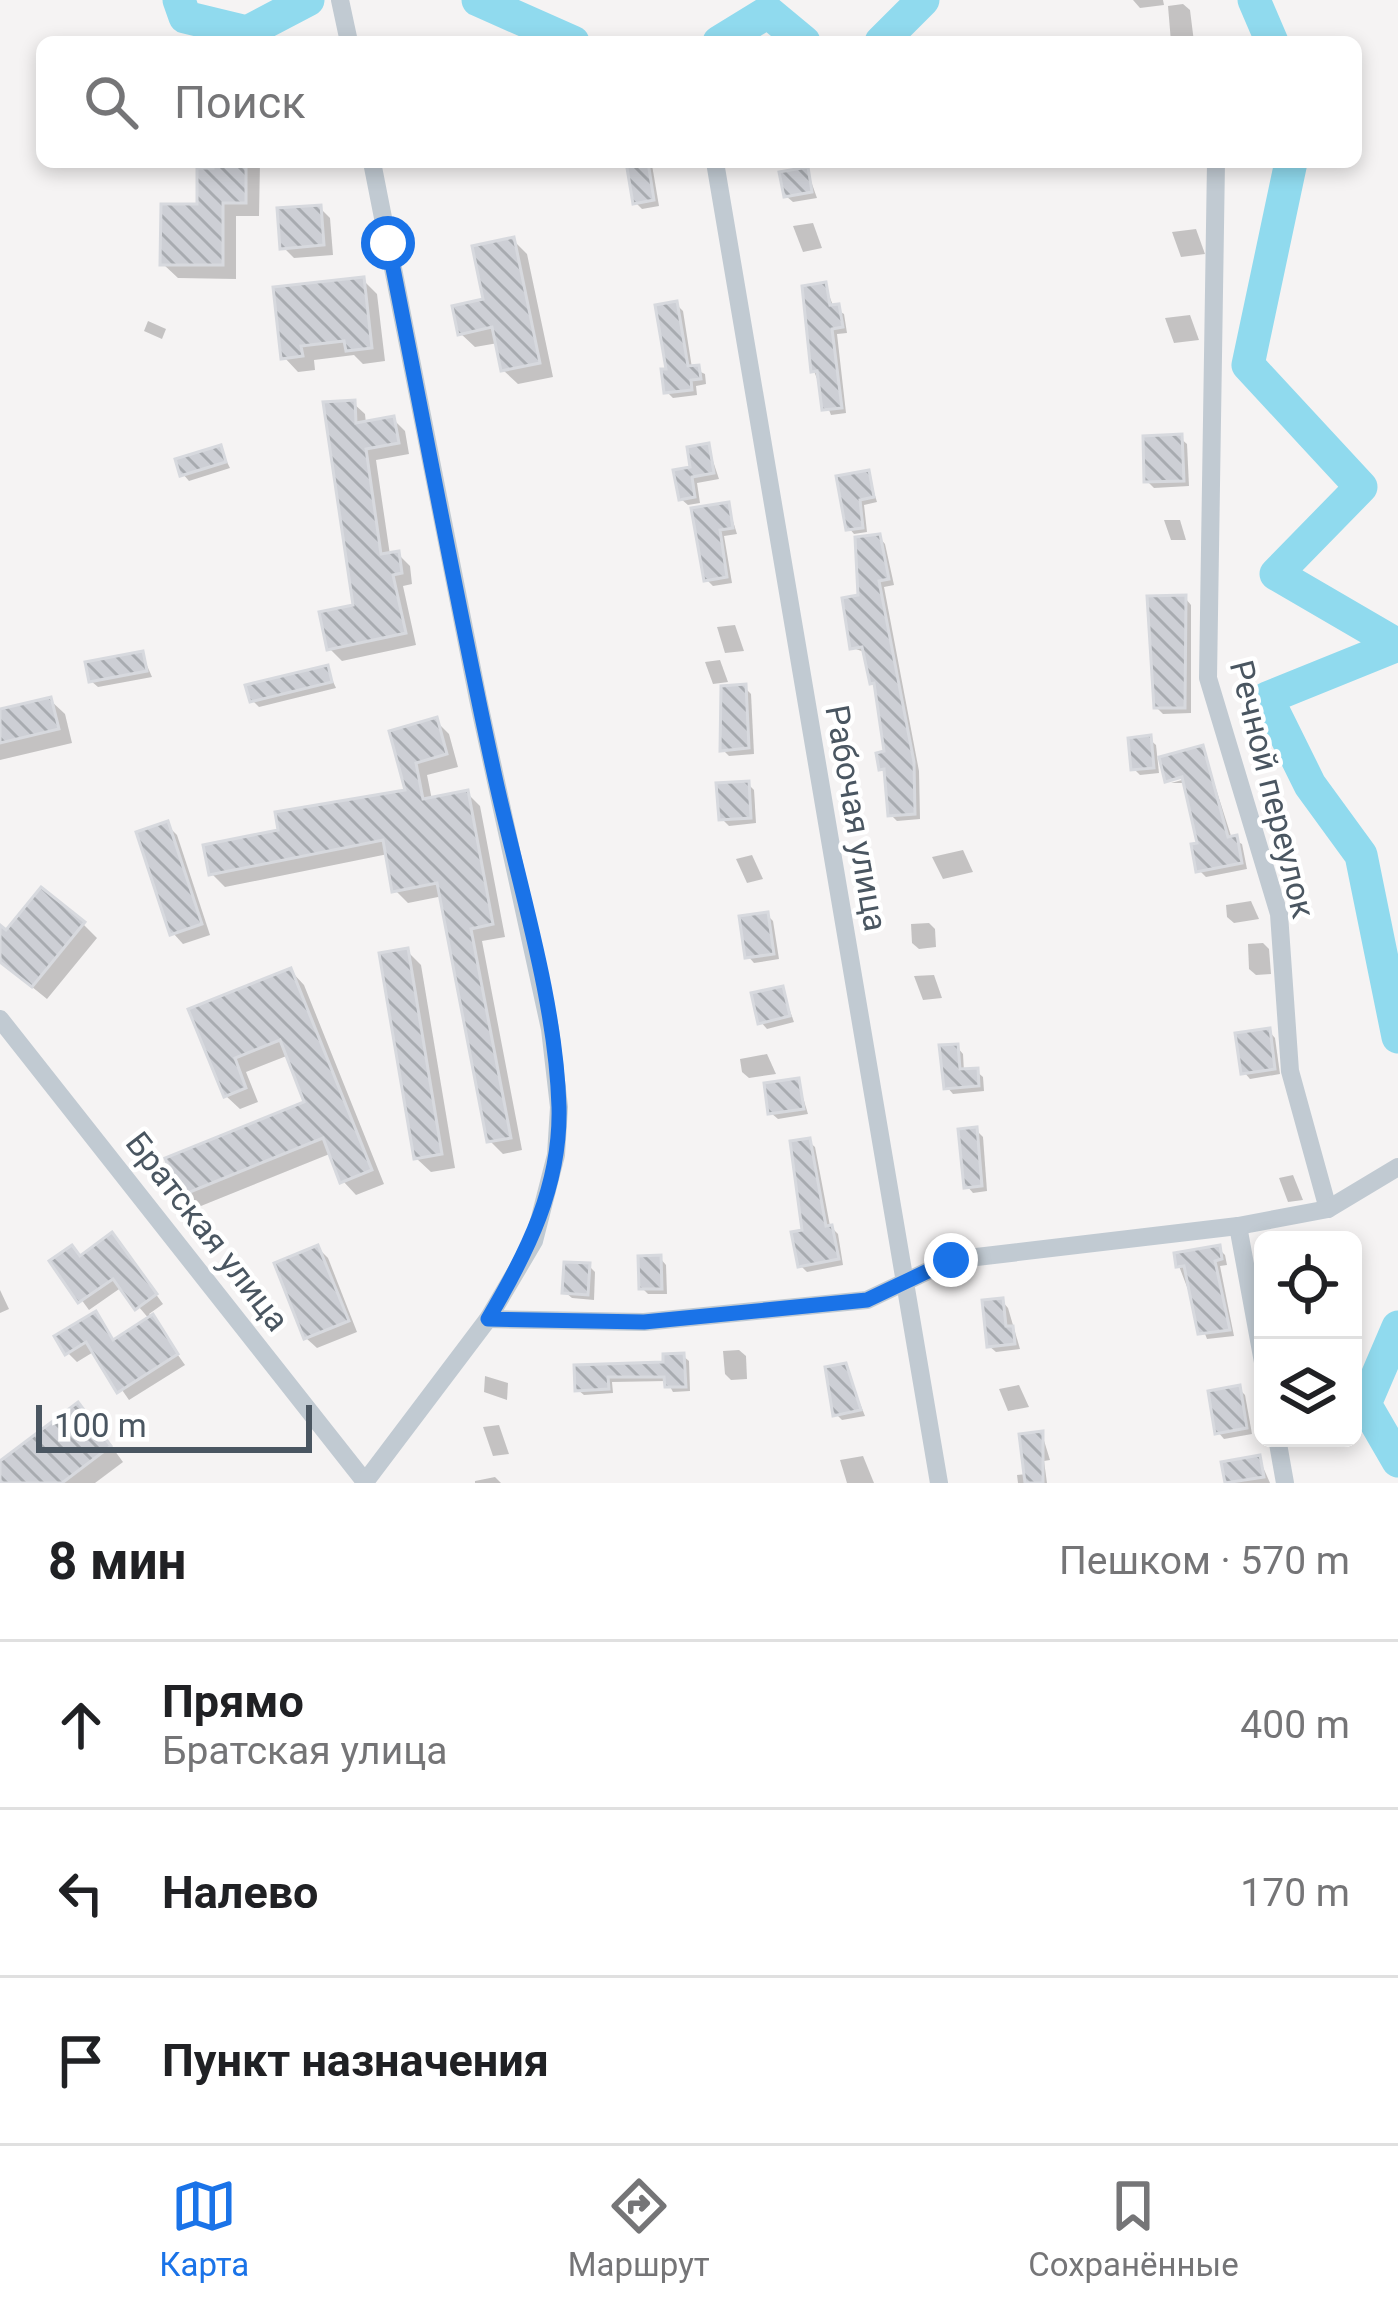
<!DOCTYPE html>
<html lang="ru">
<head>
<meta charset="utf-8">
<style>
  :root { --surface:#fff; --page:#f6f6f6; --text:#202124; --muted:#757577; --line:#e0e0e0; --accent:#1a73e8 }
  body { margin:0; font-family:Roboto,sans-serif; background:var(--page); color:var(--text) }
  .controls { position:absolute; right:36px; bottom:36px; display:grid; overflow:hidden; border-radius:18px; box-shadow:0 6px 18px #0003 }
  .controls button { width:108px; height:108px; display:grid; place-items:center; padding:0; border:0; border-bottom:3px solid var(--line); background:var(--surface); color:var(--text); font:60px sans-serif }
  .scale { position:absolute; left:36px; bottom:30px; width:276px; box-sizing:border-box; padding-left:12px; border:6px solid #4a5661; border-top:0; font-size:33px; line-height:42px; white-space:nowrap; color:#4a5661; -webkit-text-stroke:9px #fff; paint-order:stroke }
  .stop { position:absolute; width:36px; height:36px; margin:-27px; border:9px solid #1a73e8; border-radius:50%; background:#fff }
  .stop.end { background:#1a73e8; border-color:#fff; box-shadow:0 3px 12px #0008 }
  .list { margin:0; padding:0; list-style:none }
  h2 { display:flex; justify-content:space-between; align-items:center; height:156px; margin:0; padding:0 48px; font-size:51px }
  h2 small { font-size:39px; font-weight:400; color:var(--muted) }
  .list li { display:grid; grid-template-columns:78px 1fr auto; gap:36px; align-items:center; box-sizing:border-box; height:168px; padding:0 48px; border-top:3px solid var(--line) }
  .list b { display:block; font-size:45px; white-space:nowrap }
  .list p { margin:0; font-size:39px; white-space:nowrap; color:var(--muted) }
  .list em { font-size:39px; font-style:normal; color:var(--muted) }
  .icon { flex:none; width:66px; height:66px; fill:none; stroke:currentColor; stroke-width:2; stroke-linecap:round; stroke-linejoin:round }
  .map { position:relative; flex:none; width:1398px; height:1483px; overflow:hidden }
  .search { position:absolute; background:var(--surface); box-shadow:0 6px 18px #0003; left:36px; right:36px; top:36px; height:132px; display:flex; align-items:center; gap:30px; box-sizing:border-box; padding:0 42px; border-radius:18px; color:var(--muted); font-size:45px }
  .sheet { height:660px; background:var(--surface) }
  nav { display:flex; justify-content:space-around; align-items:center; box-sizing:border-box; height:168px; border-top:3px solid var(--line); background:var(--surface); font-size:33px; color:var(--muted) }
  nav a { display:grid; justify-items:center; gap:6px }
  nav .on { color:var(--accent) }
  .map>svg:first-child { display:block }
  .shadow { fill:#0003 }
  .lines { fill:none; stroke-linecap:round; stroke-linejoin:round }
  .river { stroke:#90daee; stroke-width:33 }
  .building { fill:url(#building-back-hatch); stroke:#d7d9de; stroke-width:3 }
  .minor { stroke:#c1cad2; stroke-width:18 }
  .route { stroke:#1a73e8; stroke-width:15 }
  .labels { text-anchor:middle; stroke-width:9; stroke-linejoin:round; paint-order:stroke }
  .street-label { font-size:33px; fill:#4a5661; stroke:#fff }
</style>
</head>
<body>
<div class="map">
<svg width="1398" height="1483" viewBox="0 0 1398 1483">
  <defs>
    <pattern id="building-back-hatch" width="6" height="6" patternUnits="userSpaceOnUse" patternTransform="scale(3)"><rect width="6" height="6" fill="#cdcfd5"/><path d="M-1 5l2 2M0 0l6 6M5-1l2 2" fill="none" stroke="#a8abb0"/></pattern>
  </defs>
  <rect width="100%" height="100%" fill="#f5f3f3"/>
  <!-- shadow -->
  <g class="shadow">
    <polygon points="1163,0 1164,5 1140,8 1133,0"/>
    <polygon points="1183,4 1190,10 1194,42 1171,42 1168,6"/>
    <polygon points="216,162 260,162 259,216 236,216 236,279 178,278 163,264 200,207"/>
    <polygon points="629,162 652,165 659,206 642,209 635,202"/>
    <polygon points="807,170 817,198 793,202 786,196"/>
    <polygon points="320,208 330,218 333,255 294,258 283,247"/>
    <polygon points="813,223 822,248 803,252 793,226"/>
    <polygon points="1196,229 1205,254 1181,257 1172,232"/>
    <polygon points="513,240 527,254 553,377 518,384 503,370 498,343 475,347 460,333 486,302"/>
    <polygon points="363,280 377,294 385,361 363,364 354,355 314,360 315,370 298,372 284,357"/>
    <polygon points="825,285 834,308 844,314 847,333 837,334 846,413 831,415 814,371"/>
    <polygon points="676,304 683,311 692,368 705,374 706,384 696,386 697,395 673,398 667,392"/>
    <polygon points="1190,315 1199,340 1174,343 1165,318"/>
    <polygon points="148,321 166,329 162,339 144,331"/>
    <polygon points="353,403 365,414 366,424 393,419 405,431 409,454 376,460 390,555 398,554 410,566 412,584 403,586 416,645 342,661 330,649 356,607"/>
    <polygon points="1180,438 1187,444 1189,486 1154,488 1147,481"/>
    <polygon points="708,446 719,479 697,483 700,503 688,505 681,499"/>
    <polygon points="220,448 230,468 189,481 183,474"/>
    <polygon points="868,473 877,502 864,505 867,532 854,534 849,528"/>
    <polygon points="728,505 737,534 724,536 732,583 713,586 707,580 695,510"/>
    <polygon points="1164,520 1180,520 1186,540 1171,540"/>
    <polygon points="879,537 885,544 894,585 884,587 919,771 920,819 897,821 891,815 878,688 867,653 853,648"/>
    <polygon points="1185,598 1191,605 1191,713 1163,714 1156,707"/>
    <polygon points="735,625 744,651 725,653 717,627"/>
    <polygon points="142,654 152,677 98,687 91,681"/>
    <polygon points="720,660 728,682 713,684 705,662"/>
    <polygon points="327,668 336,688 259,707 253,701"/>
    <polygon points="744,687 751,694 754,754 729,756 723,750"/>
    <polygon points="50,700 65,714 72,743 0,760 0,713"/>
    <polygon points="436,721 449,734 458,767 427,775 432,800 467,793 480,806 505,937 482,941 522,1150 503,1154 490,1141 443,896 408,903 395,890 388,854 225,887 212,874 282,833 409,792 392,733"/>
    <polygon points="1149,739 1156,745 1159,773 1140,775 1134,769"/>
    <polygon points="1203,748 1232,839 1242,844 1247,869 1206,877 1199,870 1201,845 1187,783 1171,783 1197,776"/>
    <polygon points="748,784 754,790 756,823 729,826 722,819"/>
    <polygon points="167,825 177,835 210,935 183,944 173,933"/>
    <polygon points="963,850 973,872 943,879 932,857"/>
    <polygon points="752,855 763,879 747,883 736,859"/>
    <polygon points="1251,901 1259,919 1234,923 1227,917 1226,905"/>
    <polygon points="767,915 773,921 779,959 754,963 748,956"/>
    <polygon points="929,923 935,929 936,947 919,949 912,943 911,924"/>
    <polygon points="83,924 97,938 47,999 0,961 0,929 7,934"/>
    <polygon points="1263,943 1269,949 1271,974 1256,975 1249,969 1248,944"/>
    <polygon points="407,951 421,965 455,1168 431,1172 416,1158"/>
    <polygon points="291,971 304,985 384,1184 356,1195 343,1181 332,1153 196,1208 183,1195 308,1103 289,1055 246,1072 258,1102 240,1109 226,1096 192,1011"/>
    <polygon points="934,975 942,998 923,1000 914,976"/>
    <polygon points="782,989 794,1022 767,1029 761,1022"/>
    <polygon points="1269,1031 1275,1038 1280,1074 1250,1079 1244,1072"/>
    <polygon points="957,1047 963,1054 964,1072 976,1071 983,1077 984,1091 953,1094 947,1087"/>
    <polygon points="767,1054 776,1074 749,1078 742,1072 740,1059"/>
    <polygon points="798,1081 808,1114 778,1119 771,1113"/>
    <polygon points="976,1130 983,1137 987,1191 973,1193 967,1186"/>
    <polygon points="808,1141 815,1147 830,1226 838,1234 843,1265 807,1272 800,1265"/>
    <polygon points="1293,1175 1303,1200 1288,1202 1279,1178"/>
    <polygon points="120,1245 163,1304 149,1314 185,1365 129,1400 95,1351 77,1362 68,1353 95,1315 115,1342 150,1320 122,1287 89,1310 54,1262"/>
    <polygon points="318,1248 328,1258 357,1332 317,1348 306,1338"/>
    <polygon points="1219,1249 1225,1255 1227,1265 1220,1266 1234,1336 1207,1339 1179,1266"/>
    <polygon points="660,1258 666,1265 667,1294 648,1294 642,1288"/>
    <polygon points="589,1266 595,1272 594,1300 572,1298 565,1292"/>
    <polygon points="0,1290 9,1309 0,1313"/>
    <polygon points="1002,1301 1008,1308 1020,1349 996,1352 989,1346"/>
    <polygon points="739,1350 746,1356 747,1379 731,1380 725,1374 723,1351"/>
    <polygon points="683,1356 689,1361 690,1391 673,1392 667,1381 612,1382 613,1393 584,1395 578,1390 577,1368 667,1365"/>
    <polygon points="845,1366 865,1416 842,1420 836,1414"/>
    <polygon points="485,1376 508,1383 507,1400 484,1392"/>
    <polygon points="1019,1385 1029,1407 1008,1411 999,1389"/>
    <polygon points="1239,1389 1245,1395 1252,1434 1224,1439 1218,1432"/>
    <polygon points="92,1420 123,1462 95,1483 0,1483 0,1465"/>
    <polygon points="499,1425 509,1454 493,1456 483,1427"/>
    <polygon points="1042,1434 1050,1460 1044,1461 1047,1483 1018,1483 1017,1475 1027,1474"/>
    <polygon points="863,1456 874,1483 847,1483 840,1460"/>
    <polygon points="1259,1458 1270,1483 1228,1483 1225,1464"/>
    <polygon points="495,1477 501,1483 475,1483 475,1481"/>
  </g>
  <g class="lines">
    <!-- river -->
    <g class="river">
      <polyline points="179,0 185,17 247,32 308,0"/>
      <polyline points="478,0 573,42"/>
      <polyline points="1254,0 1272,42"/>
      <polyline points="719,42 768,12 804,42"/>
      <polyline points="881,42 923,0"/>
      <polyline points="1291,162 1248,365 1361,487 1276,574 1398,645 1267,698 1310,785 1361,855 1398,1037"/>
      <polyline points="1398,1327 1365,1404 1398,1461"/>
    </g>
  </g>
  <!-- building -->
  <g class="building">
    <polygon points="213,162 246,162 246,203 223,203 223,265 160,265 161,204 197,204 197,168 213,168"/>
    <polygon points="626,162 648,162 654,200 633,204"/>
    <polygon points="808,167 812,192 784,197 779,172"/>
    <polygon points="321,205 324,245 280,249 277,208"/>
    <polygon points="514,237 540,363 501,371 492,327 458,335 452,306 483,299 472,246"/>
    <polygon points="364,277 372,348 346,351 344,341 301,346 303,356 281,359 273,287"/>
    <polygon points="826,282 830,305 839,304 843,327 832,329 842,408 822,410 817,371 811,372 802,286"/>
    <polygon points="677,301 688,366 699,365 701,379 691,380 692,390 664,393 661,369 666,369 655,305"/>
    <polygon points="355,400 356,423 394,416 399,443 366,449 381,554 399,551 402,573 393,575 406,633 327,650 319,612 353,605 323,402"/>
    <polygon points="1182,434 1184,481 1144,482 1143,436"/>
    <polygon points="709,443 714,473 692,477 695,497 679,500 673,470 690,467 687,447"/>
    <polygon points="221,445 226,462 180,476 175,459"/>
    <polygon points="869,470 874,497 860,500 863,528 846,530 836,476"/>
    <polygon points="729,502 733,528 720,530 727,577 704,581 691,508"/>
    <polygon points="880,534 889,579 879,581 914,762 915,814 888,816 884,769 879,770 876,753 884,751 874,683 870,684 862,647 850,649 842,598 858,595 855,537"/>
    <polygon points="1186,595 1185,708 1154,708 1147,596"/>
    <polygon points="143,651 147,671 89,682 85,662"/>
    <polygon points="328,665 332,682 250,702 245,685"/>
    <polygon points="746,684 749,748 720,751 721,686"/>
    <polygon points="51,697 59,729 0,743 0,709"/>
    <polygon points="437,717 447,754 416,763 423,799 468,790 493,924 471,929 511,1138 487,1142 437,883 392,892 383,840 209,875 203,845 278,830 275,812 405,790 389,731"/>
    <polygon points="1151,735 1154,768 1131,770 1128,738"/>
    <polygon points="1203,745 1228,837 1237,835 1242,863 1196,872 1191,844 1197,843 1182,777 1165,782 1159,757"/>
    <polygon points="749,781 751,818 719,820 716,783"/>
    <polygon points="168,821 202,924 170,935 136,832"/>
    <polygon points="41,887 85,922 32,987 0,962 0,925 6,930"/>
    <polygon points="768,912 774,954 745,958 739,916"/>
    <polygon points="408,948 442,1154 414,1159 379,953"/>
    <polygon points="291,968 372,1170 340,1183 323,1138 180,1196 165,1158 304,1102 280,1040 235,1058 246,1088 224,1097 188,1009"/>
    <polygon points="783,986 790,1016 758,1024 751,993"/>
    <polygon points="1270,1028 1275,1069 1241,1074 1235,1033"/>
    <polygon points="958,1044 960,1069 978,1068 979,1086 944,1089 939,1045"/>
    <polygon points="799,1078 804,1109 768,1114 764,1083"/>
    <polygon points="977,1127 982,1186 964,1188 958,1129"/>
    <polygon points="810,1138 826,1226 832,1225 839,1259 798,1267 791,1232 802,1230 790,1141"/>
    <polygon points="112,1232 157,1294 135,1310 113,1279 78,1303 49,1261 72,1245 80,1256"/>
    <polygon points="318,1245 349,1321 304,1339 274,1263"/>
    <polygon points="1220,1245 1222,1259 1215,1261 1230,1330 1198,1334 1184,1266 1176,1267 1174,1253"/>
    <polygon points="661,1255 662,1289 639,1289 638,1256"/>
    <polygon points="564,1262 590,1263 588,1295 562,1293"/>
    <polygon points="1003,1298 1006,1326 1013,1326 1015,1344 987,1347 982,1300"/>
    <polygon points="96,1311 113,1340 153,1314 178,1354 117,1393 86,1342 65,1355 54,1336"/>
    <polygon points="684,1353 686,1387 665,1387 664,1377 608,1377 609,1389 575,1391 574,1365 663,1362 663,1354"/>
    <polygon points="846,1363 861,1410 833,1416 825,1367"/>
    <polygon points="1240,1385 1247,1428 1215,1434 1208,1391"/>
    <polygon points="78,1402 111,1446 62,1483 0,1483 0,1461"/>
    <polygon points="1043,1431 1043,1483 1025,1483 1019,1434"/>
    <polygon points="1260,1455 1264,1477 1225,1483 1221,1462"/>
  </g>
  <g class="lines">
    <!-- minor -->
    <g class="minor">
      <polyline points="340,0 349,42"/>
      <polyline points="715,162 939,1483"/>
      <polyline points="1216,162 1208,678 1279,914 1290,1071 1328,1209"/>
      <polyline points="0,1019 366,1483"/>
      <polyline points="1238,1226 1263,1362"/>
      <polyline points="488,1319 644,1322 867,1300 951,1260 1238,1226 1328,1209 1398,1167"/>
      <polyline points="1277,1438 1285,1483"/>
      <polyline points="365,1482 488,1319 534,1241 556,1155 559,1107 550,1029 478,699 372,162"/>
    </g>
  </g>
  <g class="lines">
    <!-- route -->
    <path class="route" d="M388 243C423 418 455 594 493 768 516 876 556 998 559 1107 561 1186 527 1253 488 1319L644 1322 867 1300 951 1260"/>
  </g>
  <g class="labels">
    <!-- street labels -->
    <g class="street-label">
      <text transform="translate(1273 789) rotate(76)" y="12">Речной переулок</text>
      <text transform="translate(857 818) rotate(80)" y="12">Рабочая улица</text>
      <text transform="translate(208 1231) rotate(52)" y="12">Братская улица</text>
    </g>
  </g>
</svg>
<div class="controls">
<button><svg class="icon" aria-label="locate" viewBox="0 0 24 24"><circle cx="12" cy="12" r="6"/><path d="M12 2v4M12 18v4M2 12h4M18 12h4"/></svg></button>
<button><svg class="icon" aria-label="layers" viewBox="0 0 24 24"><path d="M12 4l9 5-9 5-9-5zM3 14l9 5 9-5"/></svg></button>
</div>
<div class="scale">100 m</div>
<div class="stop" style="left:388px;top:243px"></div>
<div class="stop end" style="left:951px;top:1260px"></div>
<div class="search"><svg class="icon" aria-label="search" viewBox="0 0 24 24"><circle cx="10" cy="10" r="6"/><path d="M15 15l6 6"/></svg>Поиск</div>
</div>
<section class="sheet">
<h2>8 мин<small>Пешком · 570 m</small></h2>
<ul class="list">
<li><svg class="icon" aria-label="ahead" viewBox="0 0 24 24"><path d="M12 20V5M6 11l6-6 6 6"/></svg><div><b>Прямо</b><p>Братская улица</p></div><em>400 m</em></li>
<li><svg class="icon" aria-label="left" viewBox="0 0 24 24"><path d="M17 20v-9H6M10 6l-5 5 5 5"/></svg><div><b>Налево</b></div><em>170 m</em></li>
<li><svg class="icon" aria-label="arrive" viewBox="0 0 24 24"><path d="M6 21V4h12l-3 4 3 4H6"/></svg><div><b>Пункт назначения</b></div></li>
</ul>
</section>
<nav>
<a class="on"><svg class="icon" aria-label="map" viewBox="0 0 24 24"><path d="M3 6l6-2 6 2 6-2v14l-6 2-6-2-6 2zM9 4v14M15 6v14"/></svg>Карта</a>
<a><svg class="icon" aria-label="directions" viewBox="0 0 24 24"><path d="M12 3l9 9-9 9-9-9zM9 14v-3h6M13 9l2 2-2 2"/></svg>Маршрут</a>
<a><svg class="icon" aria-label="saved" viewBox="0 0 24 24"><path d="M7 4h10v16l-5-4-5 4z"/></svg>Сохранённые</a>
</nav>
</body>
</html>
